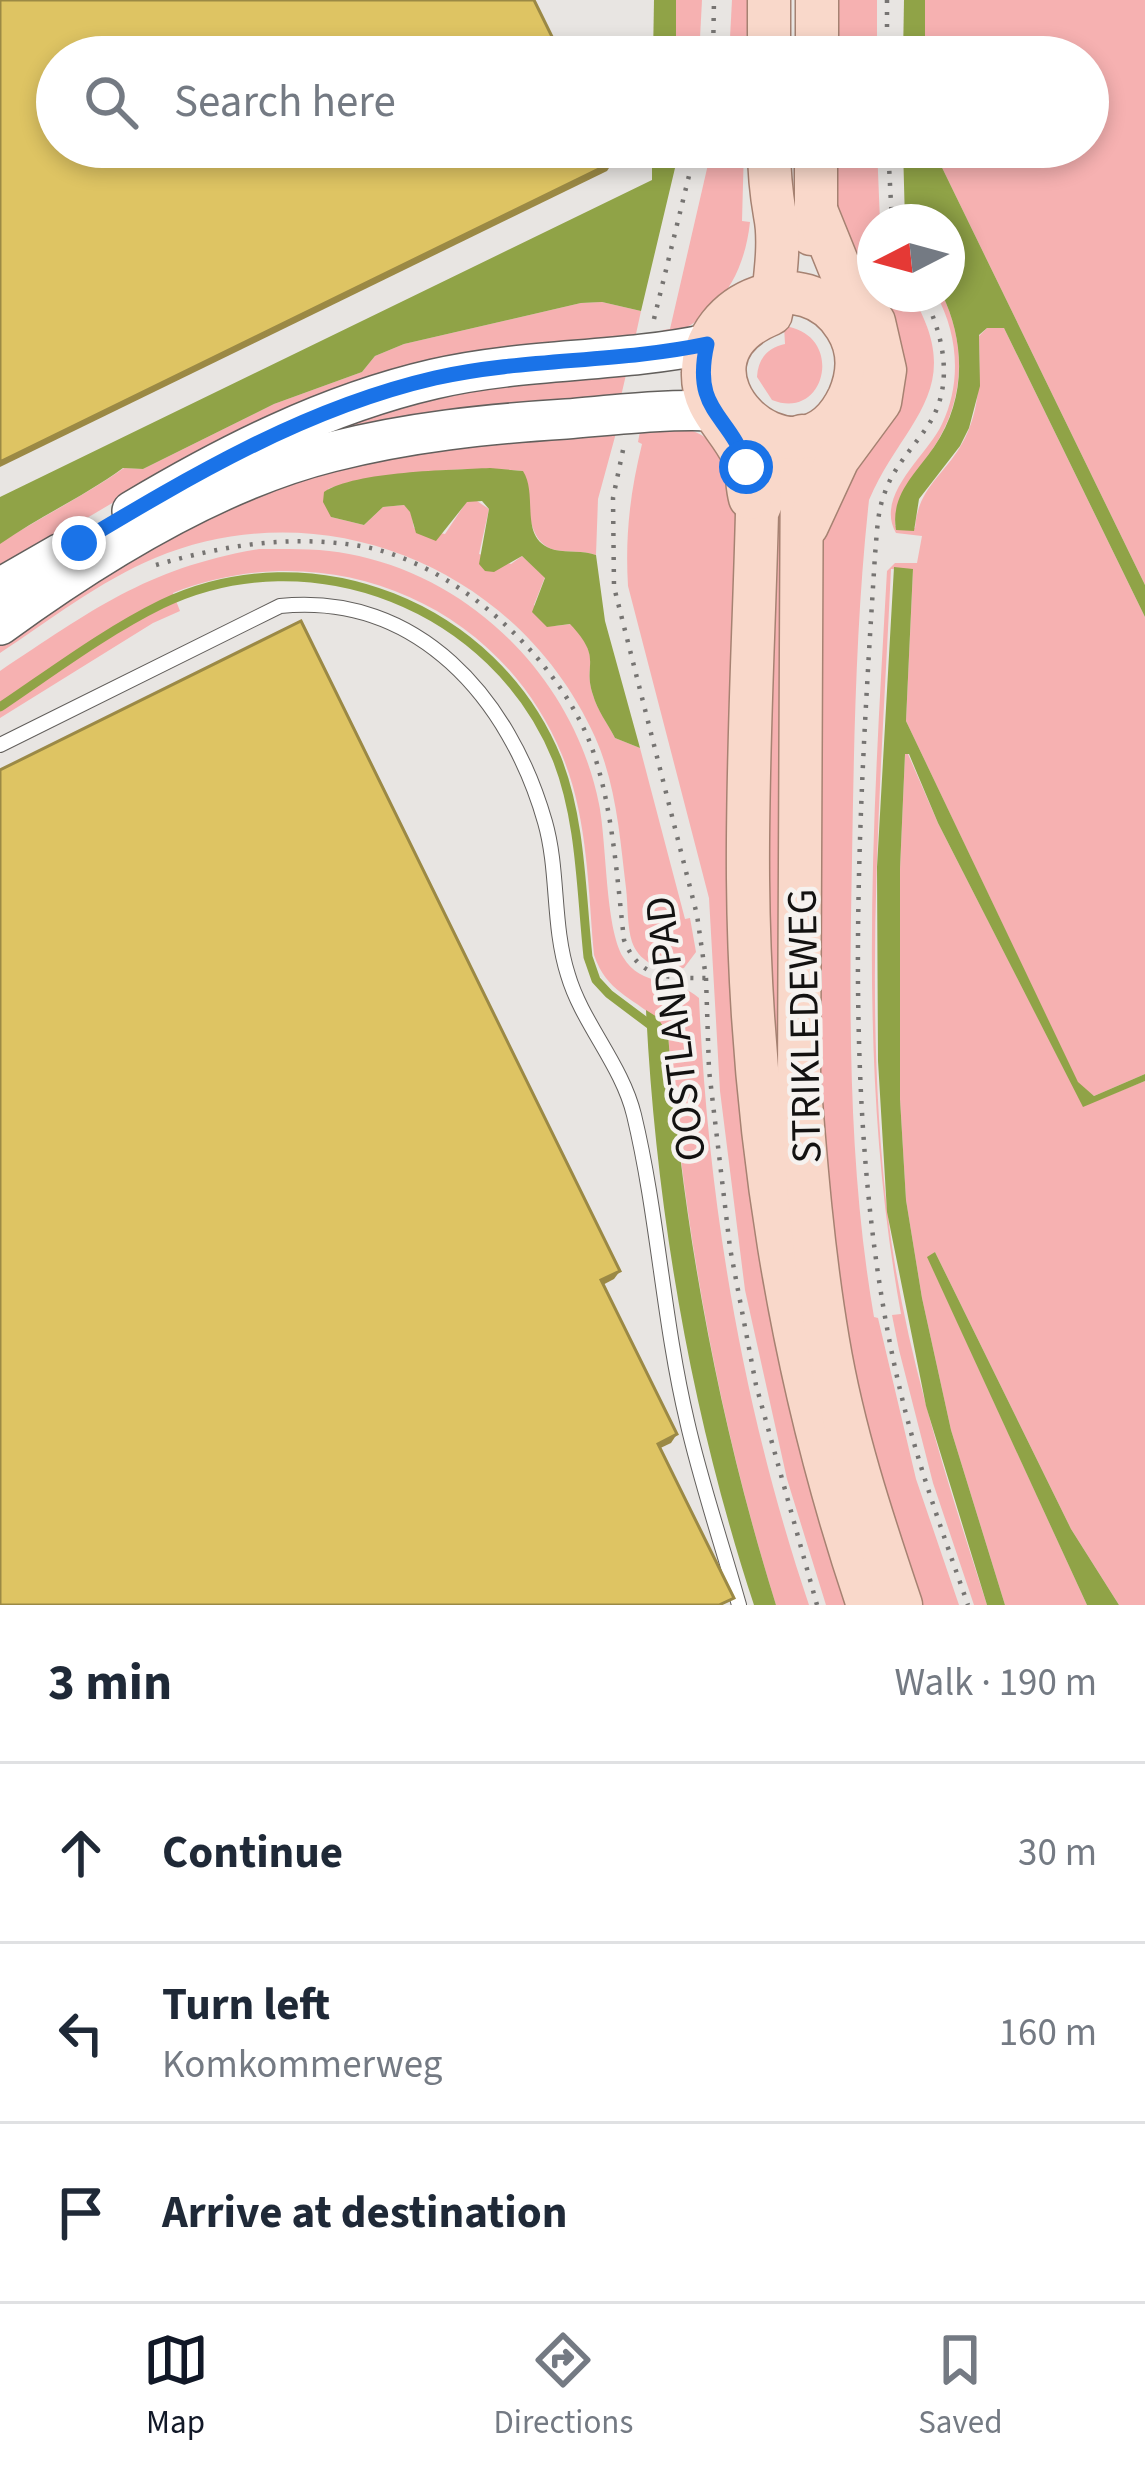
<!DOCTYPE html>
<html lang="en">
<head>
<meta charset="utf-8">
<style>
  :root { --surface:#fff; --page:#f6f6f7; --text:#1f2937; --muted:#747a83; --line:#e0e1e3; --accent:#111827 }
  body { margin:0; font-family:"Source Sans 3",sans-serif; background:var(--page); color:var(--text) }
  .compass { position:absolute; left:857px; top:204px; width:108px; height:108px; border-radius:50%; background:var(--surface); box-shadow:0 6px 18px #0003; rotate:264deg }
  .stop { position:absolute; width:36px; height:36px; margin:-27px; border:9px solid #1a73e8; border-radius:50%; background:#fff }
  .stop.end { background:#1a73e8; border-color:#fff; box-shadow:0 3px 12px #0008 }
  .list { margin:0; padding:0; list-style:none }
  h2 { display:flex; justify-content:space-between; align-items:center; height:156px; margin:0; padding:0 48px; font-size:51px }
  h2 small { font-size:39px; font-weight:400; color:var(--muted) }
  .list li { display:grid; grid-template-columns:78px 1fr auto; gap:36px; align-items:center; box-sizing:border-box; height:180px; padding:0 48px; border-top:3px solid var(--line) }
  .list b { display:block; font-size:45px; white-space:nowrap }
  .list p { margin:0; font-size:39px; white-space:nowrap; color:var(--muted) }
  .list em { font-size:39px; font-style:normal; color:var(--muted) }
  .icon { flex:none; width:66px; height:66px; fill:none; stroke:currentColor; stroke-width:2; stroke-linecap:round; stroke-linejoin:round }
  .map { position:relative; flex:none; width:1145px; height:1605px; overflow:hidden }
  .search { position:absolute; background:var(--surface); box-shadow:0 6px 18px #0003; left:36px; right:36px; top:36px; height:132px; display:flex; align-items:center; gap:30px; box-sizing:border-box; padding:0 42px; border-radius:66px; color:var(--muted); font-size:45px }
  .sheet { height:696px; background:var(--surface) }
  nav { display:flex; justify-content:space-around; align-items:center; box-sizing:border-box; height:168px; border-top:3px solid var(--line); background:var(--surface); font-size:33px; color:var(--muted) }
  nav a { display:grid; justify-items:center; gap:6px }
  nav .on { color:var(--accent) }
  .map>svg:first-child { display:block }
  .green { fill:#f6b1b1 }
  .water { fill:#90a347 }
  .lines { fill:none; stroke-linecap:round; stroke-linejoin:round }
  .stream { stroke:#90a347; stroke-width:9 }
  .lane-casing { stroke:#625f5c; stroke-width:16 }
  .secondary-casing { stroke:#625f5c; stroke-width:42 }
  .primary-casing { stroke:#a68272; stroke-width:45 }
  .path { stroke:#767472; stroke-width:4.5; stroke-dasharray:3 9; stroke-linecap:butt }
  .lane { stroke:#fff; stroke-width:14 }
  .secondary { stroke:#fff; stroke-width:39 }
  .primary { stroke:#f9d8ca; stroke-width:42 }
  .shaded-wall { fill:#9b8945 }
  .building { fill:#dec463; stroke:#9b8945; stroke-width:3 }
  .route { stroke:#1a73e8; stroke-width:15 }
  .labels { text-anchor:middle; stroke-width:9; stroke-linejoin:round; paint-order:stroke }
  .street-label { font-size:42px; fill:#131211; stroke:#f6f2ef }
</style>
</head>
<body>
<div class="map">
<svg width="1145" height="1605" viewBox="0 0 1145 1605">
  <rect width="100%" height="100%" fill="#e8e5e2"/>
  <!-- green -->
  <g class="green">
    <polygon points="676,0 702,0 699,57 676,57"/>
    <polygon points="732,0 748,0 746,57 729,57"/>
    <rect x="837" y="0" width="40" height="57"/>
    <polygon points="925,0 1145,0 1145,585 932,147 1088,147 1088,57 925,57"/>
    <path d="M712 147H744L742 221 750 222C744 278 716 320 661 339L663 330 670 329Z"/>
    <path d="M837 147H877L880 222H875V294H911C969 390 903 420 869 500 856 619 854 740 852 859 849 1011 848 1167 874 1317L878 1318 916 1479 959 1605H912L856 1417 813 1135 823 527 837 479Z"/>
    <path d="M936 294H942C967 346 965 401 932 450 914 476 897 494 895 526L915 528C918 489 941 478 960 447 981 413 980 374 979 336L987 328H1004L1145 617V1074L1094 1096 1078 1083 906 721 913 570 891 569C881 784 862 1003 888 1217 904 1349 946 1478 987 1605H974L933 1483 899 1350 892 1315 901 1314C856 1068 873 818 887 571L895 563H917L922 536 896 533C874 495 928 455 942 424 962 382 958 334 936 294Z"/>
    <path d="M602 302 641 311 634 343 562 349 119 499 38 547 0 578V543C41 517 86 495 124 468L143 469 274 404 362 372 375 356 404 344 581 303Z"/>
    <path d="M784 326C846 334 826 422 772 400L757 377C758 359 767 348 785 344Z"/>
    <polygon points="628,366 619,405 216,473 373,407"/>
    <path d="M642 421C719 431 717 438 737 510L732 868 861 1605H826L787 1479 745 1290 720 1091 709 898 628 586C625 536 630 493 642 444L638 442Z"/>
    <path d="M619 422 598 499 596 555C582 550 569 553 555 550 524 542 530 498 523 471 459 465 395 474 333 487L328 489 331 517 364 525 383 507 404 505 411 512 414 528 445 534 467 501 474 499 489 509 479 554 511 564 522 556 545 577 534 605 555 626 571 624C604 661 582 662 593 695 597 709 608 724 615 738L640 748 685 919 690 918 696 952 684 968C663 972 640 964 632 942 627 926 628 905 626 888 620 837 616 784 595 737 520 570 326 487 155 558 100 581 50 620 0 653V637L99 568 325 464Z"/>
    <polygon points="777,491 789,492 778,774 789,892 793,1258 764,923"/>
    <path d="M259 549C293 549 326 548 359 556 479 583 575 684 599 804 607 844 605 926 623 957 641 988 676 977 699 998 708 1203 743 1410 809 1605H776C718 1419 684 1228 668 1034 645 998 609 1000 594 955 588 889 588 817 562 755 499 601 326 532 173 593L180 611 153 623 0 718V671C92 610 147 568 259 549Z"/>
    <polygon points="905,754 908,754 938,823 1083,1106 1145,1081 1145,1605 1119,1605 1071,1529 935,1252 928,1258 1087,1605 1005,1605 951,1430 922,1298 906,1200 900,1099 900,869"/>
  </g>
  <!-- water -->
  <g class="water">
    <polygon points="654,0 676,0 676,57 653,57"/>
    <polygon points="904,0 925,0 925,57 903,57"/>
    <path d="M652 147H680L641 311 602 302 581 303 404 344 375 356 362 372 274 404 143 469 123 468C85 496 40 516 0 544V497L652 180Z"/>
    <path d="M903 147H932L1145 585V617L1004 328H987L979 335 980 386 969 428 960 446 919 499 914 531 896 530C890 495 916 473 934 447 966 400 966 344 942 294H947V222H905Z"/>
    <path d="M490 468 523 471C539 496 517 540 555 550 569 553 582 550 596 555L605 621 640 748 615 738C608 724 597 710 593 695 582 663 604 660 570 624L547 627 532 612 545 578 522 556 494 572 485 571 479 564 489 509 482 501 467 502 436 541 416 533 410 512 404 505 383 507 364 525 331 517 323 502 324 492C356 471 450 470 490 468Z"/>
    <polygon points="894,567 913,569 906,721 1078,1082 1094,1096 1145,1074 1145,1081 1083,1107 938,823 909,754 905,754 900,869 900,1099 906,1200 922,1298 951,1430 1005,1605 987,1605 926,1406 887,1212 878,1061 877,867"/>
    <path d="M646 1010 657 1017 668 1034C683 1228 718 1419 776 1605H754C691 1414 656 1210 646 1010Z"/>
    <polygon points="935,1252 1071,1529 1119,1605 1087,1605 927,1257"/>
  </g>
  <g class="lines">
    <!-- stream -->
    <path class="stream" d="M0 707C52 672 105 632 162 604 311 533 495 606 557 759 581 820 581 891 588 957L596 980 609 994 653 1027"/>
    <!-- lane casing -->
    <g class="lane-casing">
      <path id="lane" d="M0 745 280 606C418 592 510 699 545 822 559 871 552 925 568 975 582 1023 622 1065 634 1115 658 1215 663 1320 687 1421 701 1483 722 1544 739 1605"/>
    </g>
    <!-- secondary casing -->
    <g class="secondary-casing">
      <g id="secondary">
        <path d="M132 511C226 455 326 404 434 379 524 358 617 363 707 344"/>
        <polyline points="0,588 61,553"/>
        <path d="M0 625C96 555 215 481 331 452 409 432 487 424 566 419 615 415 663 409 712 411"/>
      </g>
    </g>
    <!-- primary casing -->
    <g class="primary-casing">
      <g id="primary">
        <polyline points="769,57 769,0"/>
        <polyline points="817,57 817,0"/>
        <polyline points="811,234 816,210 816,147"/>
        <path d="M766 433 765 493 757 513C754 634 747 756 748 878 750 1124 789 1373 868 1605"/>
        <path d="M802 436 799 1077C806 1165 813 1253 828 1341 843 1431 872 1519 901 1605"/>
        <path d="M750 498C746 484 748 468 742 454 728 425 702 408 703 373 703 300 805 260 846 327 860 349 859 374 849 397 797 508 650 364 771 314 774 284 781 244 775 215 771 192 769 171 769 147"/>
        <polyline points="807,526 838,459 880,402 885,370 874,322 842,274 816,210"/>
      </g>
    </g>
    <!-- path -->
    <g class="path">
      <polyline points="887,0 887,57"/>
      <polyline points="713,57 714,0"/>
      <polyline points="888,147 892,222"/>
      <path d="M923 294C943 334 955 383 929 424 914 447 894 466 885 492 877 512 877 534 875 555 858 827 837 1140 904 1406 921 1474 945 1539 968 1605"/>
      <polyline points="654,319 696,147"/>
      <polyline points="623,450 613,498 614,587 697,915 706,978 709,1070 730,1248 756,1385 817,1605"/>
      <path d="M156 565C222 546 285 535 354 545 452 558 561 659 593 751 613 810 617 878 624 940 640 980 669 978 706 978"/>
    </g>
    <!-- lane -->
    <use href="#lane" class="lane"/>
    <!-- secondary -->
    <use href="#secondary" class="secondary"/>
    <!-- primary -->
    <use href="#primary" class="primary"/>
  </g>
  <!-- shaded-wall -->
  <g class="shaded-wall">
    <polygon points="613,162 607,171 0,467 0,462"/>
    <polygon points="620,1271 614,1279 595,1289 601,1280"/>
    <polygon points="677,1434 671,1443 652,1452 658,1444"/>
  </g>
  <!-- building -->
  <g class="building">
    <polygon points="0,0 534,0 562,57 57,57 57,147 606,147 613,162 0,462"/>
    <polygon points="301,621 620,1271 601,1280 677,1434 658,1444 734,1598 719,1605 0,1605 0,770"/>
  </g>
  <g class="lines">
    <!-- route -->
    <path class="route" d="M79 543C191 476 305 408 435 378 524 358 617 363 707 344 691 414 732 414 746 467"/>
  </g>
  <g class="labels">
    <!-- street labels -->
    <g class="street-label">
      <text transform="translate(803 1026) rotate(-91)" y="15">STRIKLEDEWEG</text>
      <text transform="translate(674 1029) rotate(-97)" y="15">OOSTLANDPAD</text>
    </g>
  </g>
</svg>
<svg class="compass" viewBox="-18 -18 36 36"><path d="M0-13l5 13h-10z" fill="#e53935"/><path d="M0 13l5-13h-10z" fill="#747a83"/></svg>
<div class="stop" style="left:746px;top:467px"></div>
<div class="stop end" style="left:79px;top:543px"></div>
<div class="search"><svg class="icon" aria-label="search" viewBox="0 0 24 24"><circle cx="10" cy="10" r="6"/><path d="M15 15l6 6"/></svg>Search here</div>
</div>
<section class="sheet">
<h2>3 min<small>Walk · 190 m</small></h2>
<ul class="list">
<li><svg class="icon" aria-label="ahead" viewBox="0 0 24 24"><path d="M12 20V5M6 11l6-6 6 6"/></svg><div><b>Continue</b></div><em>30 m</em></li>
<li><svg class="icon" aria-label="left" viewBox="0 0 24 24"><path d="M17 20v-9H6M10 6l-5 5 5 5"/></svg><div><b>Turn left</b><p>Komkommerweg</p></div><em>160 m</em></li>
<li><svg class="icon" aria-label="arrive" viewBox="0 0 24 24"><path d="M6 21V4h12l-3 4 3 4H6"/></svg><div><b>Arrive at destination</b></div></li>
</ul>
</section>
<nav>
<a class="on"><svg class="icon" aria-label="map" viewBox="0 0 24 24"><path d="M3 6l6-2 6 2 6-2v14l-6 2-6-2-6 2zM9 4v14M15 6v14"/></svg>Map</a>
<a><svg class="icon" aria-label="directions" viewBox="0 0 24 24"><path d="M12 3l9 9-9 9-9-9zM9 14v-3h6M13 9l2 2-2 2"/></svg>Directions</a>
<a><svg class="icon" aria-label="saved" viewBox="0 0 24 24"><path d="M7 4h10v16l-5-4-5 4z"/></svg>Saved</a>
</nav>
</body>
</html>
